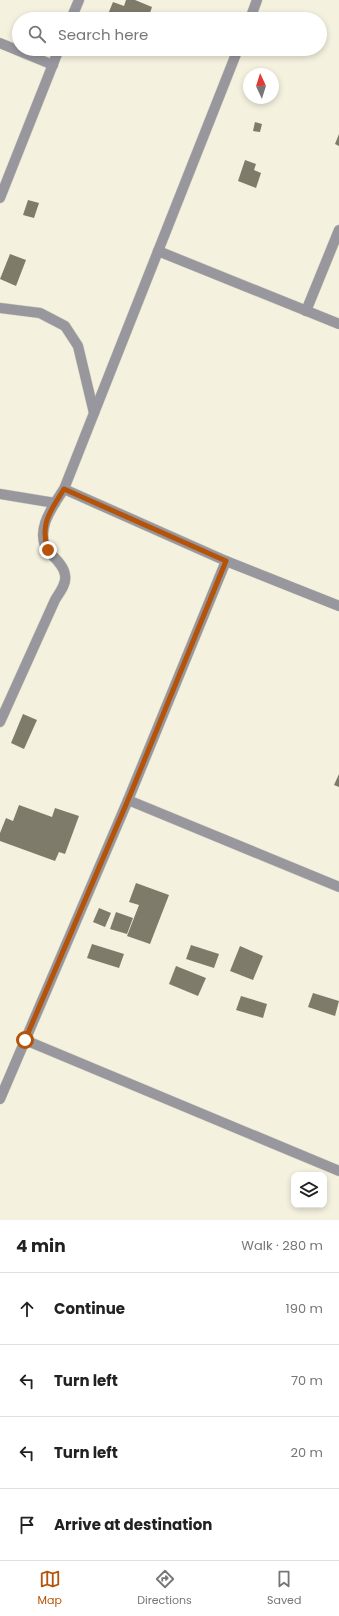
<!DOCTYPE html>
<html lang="en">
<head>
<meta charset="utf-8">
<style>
  :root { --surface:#fff; --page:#f2f2f2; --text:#222; --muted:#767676; --line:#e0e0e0; --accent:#b45309 }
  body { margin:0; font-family:Poppins,sans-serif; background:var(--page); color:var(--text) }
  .controls { position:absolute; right:12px; bottom:12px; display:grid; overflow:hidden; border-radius:8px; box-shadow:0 2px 6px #0003 }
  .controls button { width:36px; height:36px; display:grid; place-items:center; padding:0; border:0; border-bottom:1px solid var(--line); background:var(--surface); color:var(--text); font:20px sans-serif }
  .compass { position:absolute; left:243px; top:68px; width:36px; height:36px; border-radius:50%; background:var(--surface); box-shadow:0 2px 6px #0003; rotate:356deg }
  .stop { position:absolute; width:12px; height:12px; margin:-9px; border:3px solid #b45309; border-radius:50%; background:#fff }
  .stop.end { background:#b45309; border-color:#fff; box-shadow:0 1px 4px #0008 }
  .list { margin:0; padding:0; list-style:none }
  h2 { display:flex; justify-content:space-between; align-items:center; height:52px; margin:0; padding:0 16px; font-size:17px }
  h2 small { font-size:13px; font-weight:400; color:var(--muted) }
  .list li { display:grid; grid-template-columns:26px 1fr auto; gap:12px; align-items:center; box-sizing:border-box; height:72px; padding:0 16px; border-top:1px solid var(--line) }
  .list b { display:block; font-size:15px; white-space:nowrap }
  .list em { font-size:13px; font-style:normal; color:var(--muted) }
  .icon { flex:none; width:22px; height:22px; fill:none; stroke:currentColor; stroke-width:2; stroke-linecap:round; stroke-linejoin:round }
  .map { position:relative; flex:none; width:339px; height:1220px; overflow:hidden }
  .search { position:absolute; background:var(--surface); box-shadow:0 2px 6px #0003; left:12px; right:12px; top:12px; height:44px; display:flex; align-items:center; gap:10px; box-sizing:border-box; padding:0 14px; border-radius:22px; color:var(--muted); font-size:15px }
  .sheet { height:340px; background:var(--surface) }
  nav { display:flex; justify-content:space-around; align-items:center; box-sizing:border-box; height:56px; border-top:1px solid var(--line); background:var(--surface); font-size:11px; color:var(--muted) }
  nav a { display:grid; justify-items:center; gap:2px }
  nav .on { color:var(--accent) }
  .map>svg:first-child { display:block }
  .building { fill:#7e7b6a }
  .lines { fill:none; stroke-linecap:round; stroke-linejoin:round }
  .minor-casing { stroke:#d2cfbf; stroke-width:11 }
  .minor { stroke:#98979e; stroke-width:10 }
  .route { stroke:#b45309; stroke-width:5 }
</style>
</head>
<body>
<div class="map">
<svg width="339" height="1220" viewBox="0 0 339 1220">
  <rect width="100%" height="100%" fill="#f5f1df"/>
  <!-- building -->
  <g class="building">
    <polygon points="126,0 135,0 152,7 150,13 158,17 159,12 174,18 106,19 113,2 124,6"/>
    <polygon points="255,122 262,124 260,132 253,131"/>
    <polygon points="339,134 339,146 335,144"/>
    <polygon points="245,160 256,164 254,170 261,173 256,188 238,181"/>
    <polygon points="28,200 39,203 34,218 23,215"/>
    <polygon points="10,254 26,260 16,286 0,279"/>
    <polygon points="23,714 37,720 24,749 11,743"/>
    <polygon points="339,774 339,787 334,785"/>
    <polygon points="19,805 52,817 55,808 79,816 65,854 59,852 55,861 0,841 0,833 6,818 13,821"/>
    <polygon points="136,883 169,895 150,944 127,936 139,905 129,902"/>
    <polygon points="99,908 111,913 105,927 93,922"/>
    <polygon points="116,912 133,918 127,934 110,929"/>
    <polygon points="92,944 124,954 119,968 87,958"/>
    <polygon points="191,945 219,954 214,968 186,959"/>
    <polygon points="240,946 263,956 253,980 230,971"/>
    <polygon points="176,966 206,978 198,996 169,984"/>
    <polygon points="313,993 339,1001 335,1016 308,1007"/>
    <polygon points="241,996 267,1004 263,1018 236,1010"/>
  </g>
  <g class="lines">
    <!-- minor casing -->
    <g class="minor-casing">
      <g id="minor">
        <polyline points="71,19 79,0"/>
        <polyline points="250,19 257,0"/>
        <polyline points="0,43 53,65"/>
        <polyline points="0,198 59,49"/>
        <polyline points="158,251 339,324"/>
        <polyline points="0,308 40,313 65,326 78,346 94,413"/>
        <polyline points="306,311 339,230"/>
        <polyline points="64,489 226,561 339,606"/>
        <polyline points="0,494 55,503"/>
        <path d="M0 722 55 600C59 593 67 584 65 575 64 566 55 558 49 552 33 532 53 506 64 489L238 49"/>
        <polyline points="128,800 339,887"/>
        <polyline points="25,1040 339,1171"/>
        <polyline points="0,1099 128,800 226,561"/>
      </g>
    </g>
    <!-- minor -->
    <use href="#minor" class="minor"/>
  </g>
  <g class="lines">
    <!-- route -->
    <path class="route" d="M25 1040 128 800 226 561 64 489C51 510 39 524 48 550"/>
  </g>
</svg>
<div class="controls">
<button><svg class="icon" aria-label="layers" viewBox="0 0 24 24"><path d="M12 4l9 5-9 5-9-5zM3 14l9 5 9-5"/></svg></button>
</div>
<svg class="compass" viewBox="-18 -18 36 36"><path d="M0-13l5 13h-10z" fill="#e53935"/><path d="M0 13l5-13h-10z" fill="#767676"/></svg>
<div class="stop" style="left:25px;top:1040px"></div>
<div class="stop end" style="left:48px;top:550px"></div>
<div class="search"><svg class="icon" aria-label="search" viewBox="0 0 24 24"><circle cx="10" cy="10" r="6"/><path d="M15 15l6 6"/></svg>Search here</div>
</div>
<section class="sheet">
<h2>4 min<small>Walk · 280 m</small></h2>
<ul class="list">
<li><svg class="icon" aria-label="ahead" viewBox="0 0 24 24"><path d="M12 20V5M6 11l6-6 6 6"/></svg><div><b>Continue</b></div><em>190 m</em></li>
<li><svg class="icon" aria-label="left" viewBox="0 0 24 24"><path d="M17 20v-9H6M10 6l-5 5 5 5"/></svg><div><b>Turn left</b></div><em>70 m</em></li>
<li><svg class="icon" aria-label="left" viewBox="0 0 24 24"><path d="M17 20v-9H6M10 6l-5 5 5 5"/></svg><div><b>Turn left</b></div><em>20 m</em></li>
<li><svg class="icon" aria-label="arrive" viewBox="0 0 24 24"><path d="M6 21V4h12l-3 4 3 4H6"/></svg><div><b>Arrive at destination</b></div></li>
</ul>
</section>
<nav>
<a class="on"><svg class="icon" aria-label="map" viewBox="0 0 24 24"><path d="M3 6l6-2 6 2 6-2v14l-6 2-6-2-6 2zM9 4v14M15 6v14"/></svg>Map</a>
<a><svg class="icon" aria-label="directions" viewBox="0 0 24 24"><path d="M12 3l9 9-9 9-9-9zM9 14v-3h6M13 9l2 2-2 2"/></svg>Directions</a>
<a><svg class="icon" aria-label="saved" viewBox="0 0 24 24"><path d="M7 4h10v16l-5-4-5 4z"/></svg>Saved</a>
</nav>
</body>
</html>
